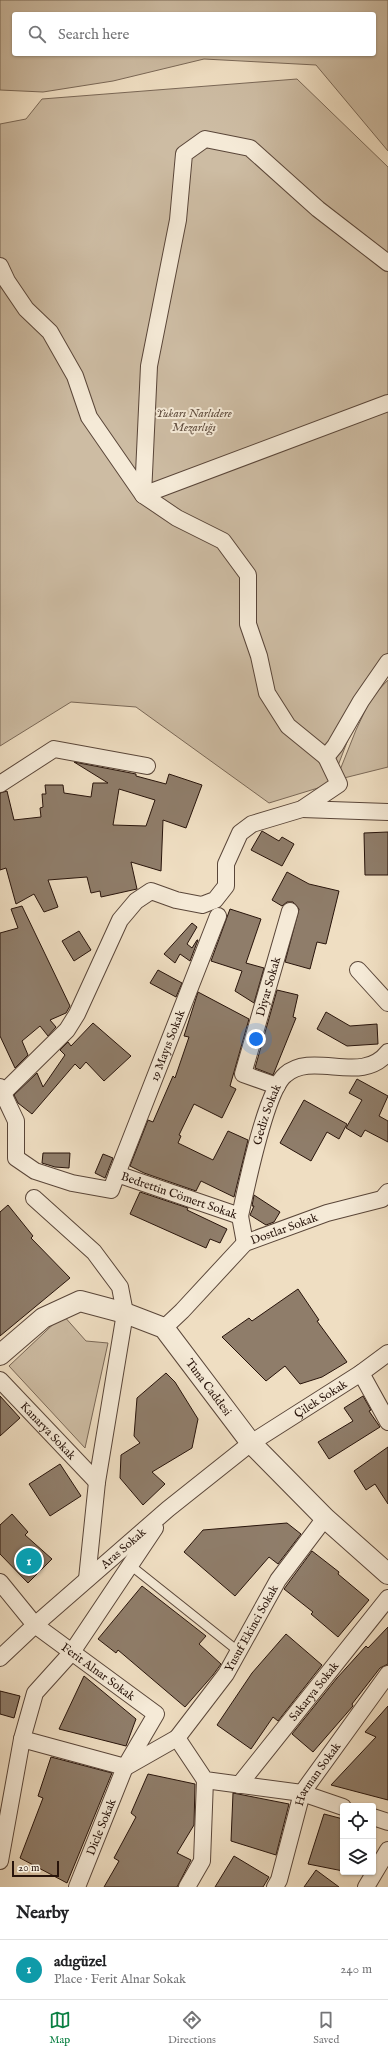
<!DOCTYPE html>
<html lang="en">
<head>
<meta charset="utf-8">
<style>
  :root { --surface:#fff; --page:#f6f6f6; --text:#202124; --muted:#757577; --line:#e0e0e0; --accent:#0b8043 }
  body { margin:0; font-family:"IM FELL English",serif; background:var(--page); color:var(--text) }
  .controls { position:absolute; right:12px; bottom:12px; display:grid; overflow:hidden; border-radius:4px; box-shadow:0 1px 3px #0004 }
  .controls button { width:36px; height:36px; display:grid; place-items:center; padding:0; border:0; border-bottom:1px solid var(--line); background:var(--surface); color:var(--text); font:20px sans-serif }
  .scale { position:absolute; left:12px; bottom:10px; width:47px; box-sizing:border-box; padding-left:4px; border:2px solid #28140b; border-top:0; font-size:11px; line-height:14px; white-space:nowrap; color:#28140b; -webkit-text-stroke:3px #f5ead7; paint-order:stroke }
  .you { position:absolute; left:256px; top:1039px; width:14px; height:14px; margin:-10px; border:3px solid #fff; border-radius:50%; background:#1a73e8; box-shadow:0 0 0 6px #1a73e833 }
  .badge { display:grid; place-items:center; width:26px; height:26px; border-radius:50%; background:var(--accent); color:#fff; font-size:13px; font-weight:700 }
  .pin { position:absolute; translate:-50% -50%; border:2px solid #fff; box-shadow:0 1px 4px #0006 }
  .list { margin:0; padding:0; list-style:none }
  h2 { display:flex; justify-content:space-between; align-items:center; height:52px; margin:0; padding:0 16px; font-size:17px }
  h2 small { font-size:13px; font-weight:400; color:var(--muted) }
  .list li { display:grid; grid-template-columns:26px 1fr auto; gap:12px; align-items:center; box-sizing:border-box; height:60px; padding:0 16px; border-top:1px solid var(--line) }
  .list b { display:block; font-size:15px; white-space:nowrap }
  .list p { margin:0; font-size:13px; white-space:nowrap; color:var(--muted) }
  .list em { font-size:13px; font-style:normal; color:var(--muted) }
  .icon { flex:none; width:22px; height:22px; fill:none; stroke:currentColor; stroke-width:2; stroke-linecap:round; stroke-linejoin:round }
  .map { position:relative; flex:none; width:388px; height:1887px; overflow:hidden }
  .search { position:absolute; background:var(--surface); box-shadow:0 1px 3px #0004; left:12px; right:12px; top:12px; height:44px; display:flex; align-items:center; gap:10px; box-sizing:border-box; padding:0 14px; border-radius:4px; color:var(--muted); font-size:15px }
  .sheet { height:112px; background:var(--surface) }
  nav { display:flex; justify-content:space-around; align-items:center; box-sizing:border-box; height:56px; border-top:1px solid var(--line); background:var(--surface); font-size:11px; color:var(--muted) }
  nav a { display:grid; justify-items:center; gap:2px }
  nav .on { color:var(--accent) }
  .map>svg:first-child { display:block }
  .green { fill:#cdbca3; stroke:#7a6857; fill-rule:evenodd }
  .building { fill:#8f7d6a; stroke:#28140b; fill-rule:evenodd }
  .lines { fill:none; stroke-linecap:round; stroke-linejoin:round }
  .service-casing { stroke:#5a4639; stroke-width:10 }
  .minor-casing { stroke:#5a4639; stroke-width:18 }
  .tertiary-casing { stroke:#5a4639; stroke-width:22 }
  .service { stroke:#f5ead7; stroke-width:8 }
  .minor { stroke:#f5ead7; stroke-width:16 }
  .tertiary { stroke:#f5ead7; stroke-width:20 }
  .labels { text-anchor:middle; stroke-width:4; stroke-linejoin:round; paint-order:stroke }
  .park-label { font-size:12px; font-style:italic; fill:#624f40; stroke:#f5ead7 }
  .street-label { font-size:12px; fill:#28140b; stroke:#f5ead7 }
</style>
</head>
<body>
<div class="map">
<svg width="388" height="1887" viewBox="0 0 388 1887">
  <rect width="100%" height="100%" fill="#efdec2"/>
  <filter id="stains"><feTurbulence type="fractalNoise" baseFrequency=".005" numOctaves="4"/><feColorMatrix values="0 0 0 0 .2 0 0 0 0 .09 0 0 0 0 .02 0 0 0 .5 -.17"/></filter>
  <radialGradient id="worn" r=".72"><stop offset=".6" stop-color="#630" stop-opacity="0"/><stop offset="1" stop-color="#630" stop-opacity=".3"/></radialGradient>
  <!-- green -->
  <g class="green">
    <path d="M0 0H388V151L316 65 204 59 113 81 43 92 0 90ZM14 14H374V54H14Z"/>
    <polygon points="297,79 388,167 388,673 372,697 388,680 388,767 336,780 356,730 371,698 357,716 331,784 269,803 136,707 71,702 0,746 0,124 26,119 42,99"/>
    <polygon points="63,1315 86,1341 108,1343 85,1448 9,1366"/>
  </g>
  <!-- building -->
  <g class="building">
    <path d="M74 762 136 774V776L166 784 169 774 202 785 186 828 163 820 161 871 131 862 137 889 101 897 100 891 91 893 87 877 48 880 58 907 44 912 34 894 16 904 6 868 0 870V793L7 791 14 820 41 817 40 808 43 807 42 794H46L45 785H63L64 793 91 797 93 783H108ZM119 789 155 800 146 826 113 825Z"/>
    <polygon points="262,831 279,841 282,837 294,844 282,866 251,850"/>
    <polygon points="388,832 388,875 365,875 364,833"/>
    <polygon points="287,872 309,884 339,891 326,944 317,942 310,969 285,962 299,909 293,902 287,902 282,906 272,900"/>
    <polygon points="22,906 70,1006 66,1013 50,1020 56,1027 48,1036 40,1026 22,1041 28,1055 15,1068 0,1036 0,933 18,928 11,909"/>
    <polygon points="230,909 261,919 246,963 264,968 254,1003 235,991 242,971 211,961"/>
    <polygon points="192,923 197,927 187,944 192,948 197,940 198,940 190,961 180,954 175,963 164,954"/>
    <polygon points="79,931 91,950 74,961 62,941"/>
    <polygon points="158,970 182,983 176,997 150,983"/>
    <polygon points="277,990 298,995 293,1017 296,1018 273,1075 255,1068"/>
    <polygon points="198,992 249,1019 230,1086 236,1089 222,1118 194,1104 179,1135 181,1136 178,1143 213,1160 228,1131 248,1140 234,1197 201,1181 196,1191 144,1173 130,1166 148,1120 153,1122 173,1076 175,1078 189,1037 184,1036"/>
    <polygon points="326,1012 350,1026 377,1024 378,1044 347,1046 317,1029"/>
    <polygon points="93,1023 131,1056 104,1081 86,1062 80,1069 75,1064 32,1114 18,1103 14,1095 37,1073 43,1087 65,1055 60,1050 68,1042 71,1046"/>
    <polygon points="357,1079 388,1096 379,1116 388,1121 388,1142 365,1130 361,1137 346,1128 362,1100 349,1093"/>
    <polygon points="304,1100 347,1124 339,1139 327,1132 311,1161 280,1143"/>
    <polygon points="43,1153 70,1153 69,1168 55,1167 42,1163"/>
    <polygon points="103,1154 113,1158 105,1178 95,1173"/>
    <polygon points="140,1192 188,1208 187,1210 227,1229 220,1243 210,1239 206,1248 130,1214"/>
    <polygon points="254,1195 280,1212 274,1222 266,1225 250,1215 254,1206 252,1206"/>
    <polygon points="8,1205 33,1236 31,1238 70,1278 0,1336 0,1212"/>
    <polygon points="298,1289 319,1320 317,1321 347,1362 322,1377 300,1384 285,1366 266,1381 222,1337 249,1318 252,1321"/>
    <polygon points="166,1373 175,1382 198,1419 192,1448 152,1472 165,1484 143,1505 120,1478 121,1455 140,1443 134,1436 137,1398"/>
    <polygon points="0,1396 20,1418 0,1436"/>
    <polygon points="363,1396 371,1410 369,1411 380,1427 329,1459 318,1442 353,1421 344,1408"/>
    <polygon points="388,1447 388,1504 375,1484 366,1490 354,1471"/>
    <polygon points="60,1464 81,1496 50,1516 29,1484"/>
    <polygon points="12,1514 28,1532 25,1535 52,1559 28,1583 0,1554 0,1525"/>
    <polygon points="287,1523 301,1534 278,1564 269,1557 235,1596 184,1552 203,1530"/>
    <polygon points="312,1551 339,1572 338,1574 369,1600 338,1637 311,1614 313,1612 284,1589"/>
    <polygon points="142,1586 206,1636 199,1644 221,1664 213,1675 185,1707 118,1650 116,1653 98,1639"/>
    <polygon points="388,1627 388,1664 380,1668 352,1704 353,1706 313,1752 292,1734 337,1678 366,1646 368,1648"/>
    <polygon points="286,1634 322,1665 278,1721 273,1717 251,1749 217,1725 252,1673"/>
    <polygon points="84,1676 136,1719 126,1746 59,1729"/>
    <polygon points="0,1691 20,1696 14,1718 0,1714"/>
    <polygon points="388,1706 388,1800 331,1785 376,1737 365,1732"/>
    <polygon points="51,1757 112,1773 67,1883 20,1858 43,1798 38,1796"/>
    <polygon points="148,1774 195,1784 194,1825 177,1853 191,1860 177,1887 104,1887 119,1861 114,1858 136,1817 131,1813"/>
    <polygon points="233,1793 289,1804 276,1855 231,1841"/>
    <polygon points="324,1814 343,1819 343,1871 308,1864"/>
    <polygon points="234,1856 269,1877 263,1887 215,1887"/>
    <polygon points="316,1870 339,1887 304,1887"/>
  </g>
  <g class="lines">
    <!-- service casing -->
    <g class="service-casing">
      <polyline id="service" points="130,1565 238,1651"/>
    </g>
    <!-- minor casing -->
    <g class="minor-casing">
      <g id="minor">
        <polyline points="388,263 318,209 250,148 205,139 184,154 178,220 149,366 143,495 388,403"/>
        <polyline points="0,266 7,281 26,309 50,332 75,376 89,417 143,495 177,518 223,541 248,575 248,624 259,656 267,693 288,726 326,757 335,746 361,701 388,662"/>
        <polyline points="0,784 54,749 147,766"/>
        <polyline points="302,809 388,812"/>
        <polyline points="358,970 388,1003"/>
        <path id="s1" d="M277 1086 243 1074 290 911"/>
        <path id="s2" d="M0 1087 16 1121V1158L35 1171 72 1183 111 1190 117 1174 240 1216 245 1243"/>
        <polyline points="0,1096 67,1030 77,1014 120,920 136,901 151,891 176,900 202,905 215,900 226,886 226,864 240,833 252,824 302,809 339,784 326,757"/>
        <path id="s3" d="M117 1174 218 916"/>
        <polyline points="34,1198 94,1252 120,1287 125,1313 97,1482 87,1579"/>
        <path id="s4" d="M240 1216C246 1188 266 1091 285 1075 313 1050 362 1086 388 1052"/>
        <path id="s5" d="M164 1328 182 1311 245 1243 327 1213 382 1199 388 1192"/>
        <polyline points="361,1373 388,1422"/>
        <path id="s6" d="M0 1380 97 1482"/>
        <path id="s7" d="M0 1582 35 1625 156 1714 125 1767 77 1887"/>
        <path id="s8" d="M0 1658 35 1625 168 1509 251 1443 361 1373 388 1353"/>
        <path id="s9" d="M177 1738 226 1674 278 1580 325 1518"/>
        <polyline points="22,1739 125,1767"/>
        <polyline points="126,1767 177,1738 205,1780 302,1793 343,1807"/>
        <path id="s10" d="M239 1785 388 1598"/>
        <polyline points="373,1817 388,1822"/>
        <polyline points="0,1861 22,1739 35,1693 72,1652 155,1528"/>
        <polyline points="187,1887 202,1861 205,1780"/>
        <path id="s11" d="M275 1887 279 1880 302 1793 388 1674"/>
        <polyline points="366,1887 388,1850"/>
      </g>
    </g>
    <!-- tertiary casing -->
    <g class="tertiary-casing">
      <g id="tertiary">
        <path id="s12" d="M0 1355 43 1318 80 1301 125 1313 164 1328 251 1443 325 1518 388 1574"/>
      </g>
    </g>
    <!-- service -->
    <use href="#service" class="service"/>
    <!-- minor -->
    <use href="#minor" class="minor"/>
    <!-- tertiary -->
    <use href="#tertiary" class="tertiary"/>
  </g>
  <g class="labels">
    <!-- park labels -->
    <g class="park-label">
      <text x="194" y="417">Yukarı Narlıdere<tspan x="194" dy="14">Mezarlığı</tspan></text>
    </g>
    <!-- street labels -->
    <g class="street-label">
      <text dy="4" stroke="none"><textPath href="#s1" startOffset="127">Diyar Sokak</textPath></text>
      <text dy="4" stroke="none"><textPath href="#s3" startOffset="138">19 Mayıs Sokak</textPath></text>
      <text dy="4" stroke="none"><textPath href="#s4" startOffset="105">Gediz Sokak</textPath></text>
      <text dy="4" stroke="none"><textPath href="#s2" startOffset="259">Bedrettin Cömert Sokak</textPath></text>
      <text dy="4" stroke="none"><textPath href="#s5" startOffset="159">Dostlar Sokak</textPath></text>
      <text dy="4" stroke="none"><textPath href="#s12" startOffset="260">Tuna Caddesi</textPath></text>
      <text dy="4" stroke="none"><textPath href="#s8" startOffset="413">Çilek Sokak</textPath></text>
      <text dy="4" stroke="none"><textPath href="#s6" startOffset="70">Kanarya Sokak</textPath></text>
      <text dy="4" stroke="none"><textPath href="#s8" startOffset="165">Aras Sokak</textPath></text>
      <text dy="4" stroke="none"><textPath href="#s9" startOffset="133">Yusuf Ekinci Sokak</textPath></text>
      <text dy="4" stroke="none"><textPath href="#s7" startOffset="134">Ferit Alnar Sokak</textPath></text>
      <text dy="4" stroke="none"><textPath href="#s10" startOffset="120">Sakarya Sokak</textPath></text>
      <text dy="4" stroke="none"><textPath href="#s11" startOffset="122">Harman Sokak</textPath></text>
      <text transform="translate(101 1827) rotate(-68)" y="4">Dicle Sokak</text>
    </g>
  </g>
  <rect width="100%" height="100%" filter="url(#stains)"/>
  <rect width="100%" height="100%" fill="url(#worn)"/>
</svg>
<div class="controls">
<button><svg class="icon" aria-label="locate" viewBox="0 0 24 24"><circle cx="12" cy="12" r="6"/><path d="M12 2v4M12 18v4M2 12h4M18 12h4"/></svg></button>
<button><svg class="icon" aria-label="layers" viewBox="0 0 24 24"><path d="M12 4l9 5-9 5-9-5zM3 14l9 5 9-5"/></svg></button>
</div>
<div class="scale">20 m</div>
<div class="you"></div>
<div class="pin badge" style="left:29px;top:1561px;background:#0f9aa8">1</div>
<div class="search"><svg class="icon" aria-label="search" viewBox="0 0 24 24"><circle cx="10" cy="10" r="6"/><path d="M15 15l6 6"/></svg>Search here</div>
</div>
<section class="sheet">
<h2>Nearby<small></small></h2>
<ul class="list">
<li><span class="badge" style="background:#0f9aa8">1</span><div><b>adıgüzel</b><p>Place · Ferit Alnar Sokak</p></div><em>240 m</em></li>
</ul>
</section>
<nav>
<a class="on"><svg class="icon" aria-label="map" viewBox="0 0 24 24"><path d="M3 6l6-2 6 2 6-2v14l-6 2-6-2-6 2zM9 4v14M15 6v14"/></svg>Map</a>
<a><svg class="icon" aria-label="directions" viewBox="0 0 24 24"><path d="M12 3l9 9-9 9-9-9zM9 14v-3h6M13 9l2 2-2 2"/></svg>Directions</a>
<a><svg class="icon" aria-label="saved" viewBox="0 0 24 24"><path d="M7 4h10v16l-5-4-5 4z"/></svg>Saved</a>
</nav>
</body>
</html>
